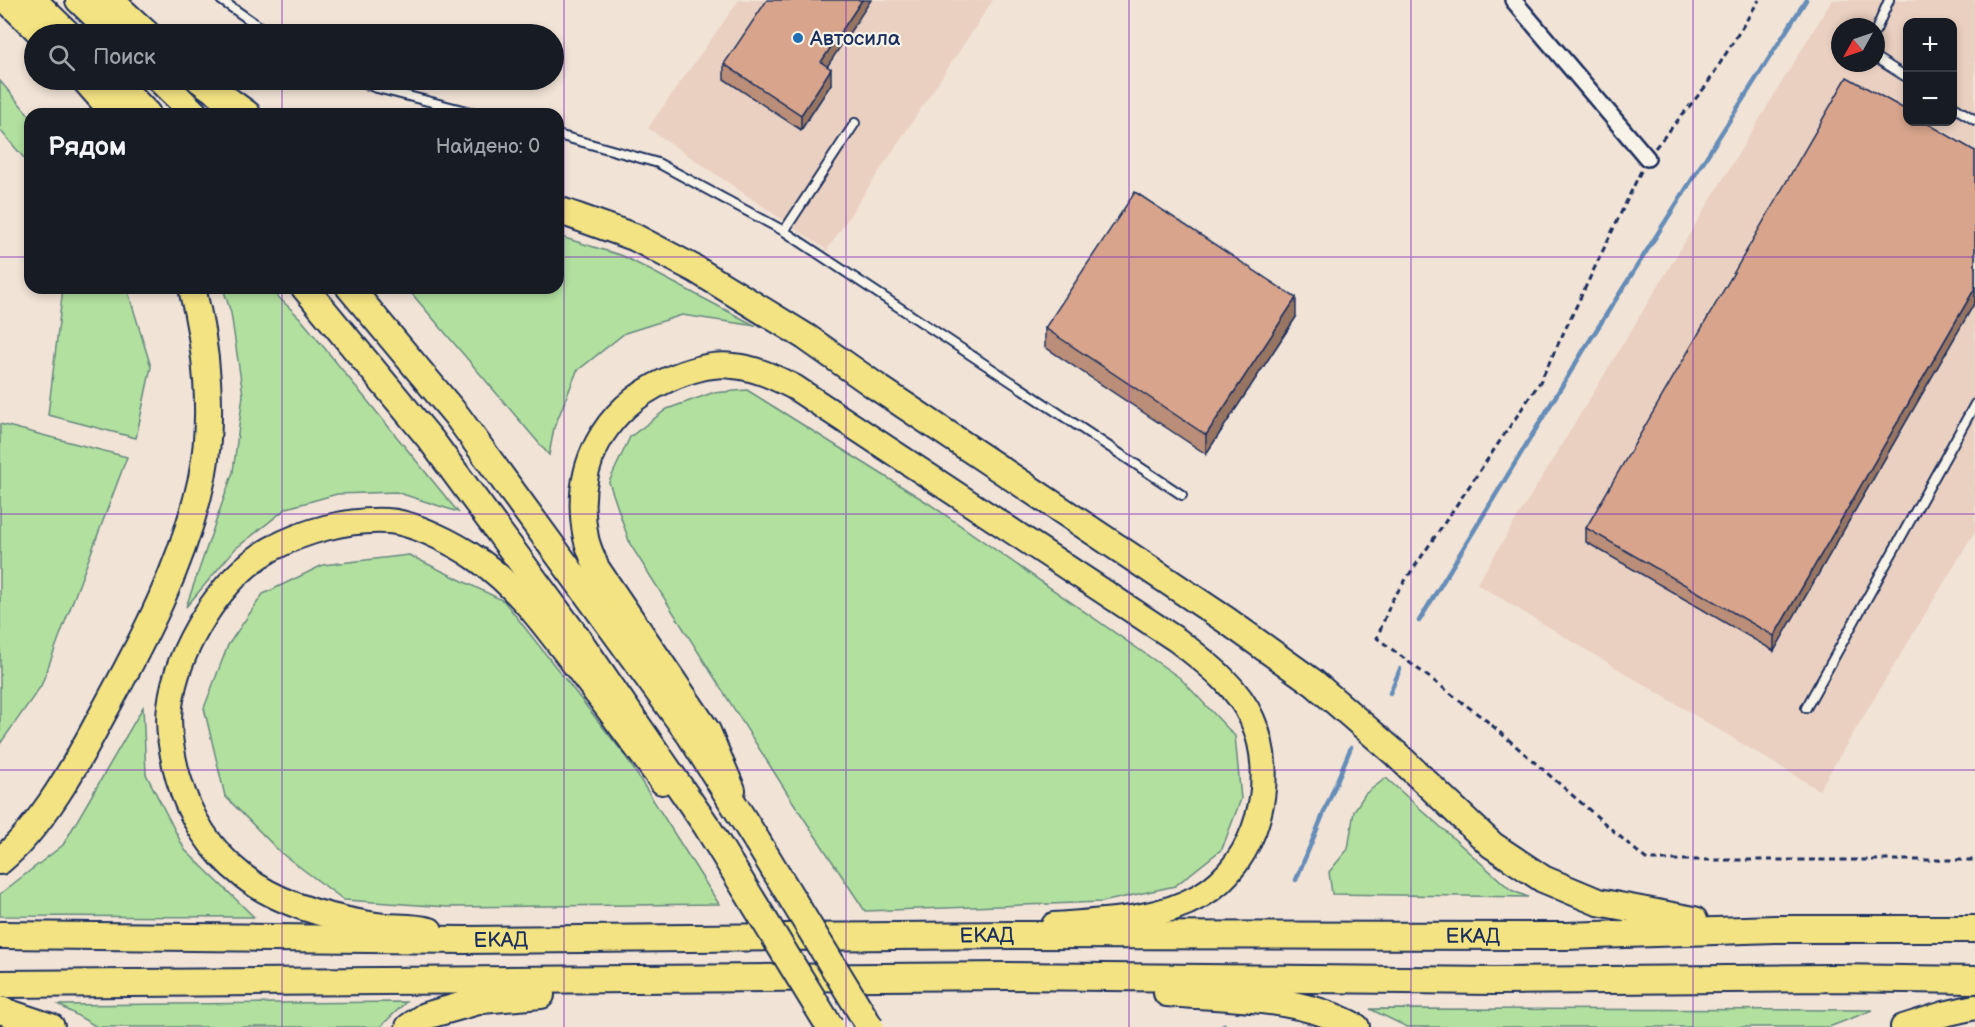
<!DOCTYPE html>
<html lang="ru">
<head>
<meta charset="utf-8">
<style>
  :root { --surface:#171b24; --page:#20242c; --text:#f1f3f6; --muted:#9ea1a6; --line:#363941 }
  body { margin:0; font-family:"Balsamiq Sans",sans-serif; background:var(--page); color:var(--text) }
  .controls { position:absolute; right:18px; top:18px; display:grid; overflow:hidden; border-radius:12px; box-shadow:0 3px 9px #0003 }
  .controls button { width:54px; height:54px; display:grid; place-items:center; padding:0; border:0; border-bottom:2px solid var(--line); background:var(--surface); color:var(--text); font:30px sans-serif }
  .compass { position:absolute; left:1831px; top:18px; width:54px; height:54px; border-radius:50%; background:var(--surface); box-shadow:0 3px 9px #0003; rotate:230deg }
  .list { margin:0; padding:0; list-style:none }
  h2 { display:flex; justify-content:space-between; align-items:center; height:78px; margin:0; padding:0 24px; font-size:26px }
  h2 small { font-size:20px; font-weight:400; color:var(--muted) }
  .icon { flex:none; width:33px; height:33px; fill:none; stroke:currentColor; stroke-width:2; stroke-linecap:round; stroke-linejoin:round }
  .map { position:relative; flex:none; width:1975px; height:1027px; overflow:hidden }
  .search { position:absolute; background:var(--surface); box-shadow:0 3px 9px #0003; left:24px; top:24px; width:540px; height:66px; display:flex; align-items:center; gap:15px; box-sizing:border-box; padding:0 21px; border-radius:33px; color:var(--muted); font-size:22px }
  .panel { position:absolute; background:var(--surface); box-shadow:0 3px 9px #0003; left:24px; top:108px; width:540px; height:186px; border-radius:18px }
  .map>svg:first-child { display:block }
  .built { fill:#ead0c0; fill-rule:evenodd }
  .green { fill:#b1e09f; stroke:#66887e; stroke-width:1.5 }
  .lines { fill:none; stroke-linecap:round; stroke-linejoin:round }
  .stream { stroke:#658db8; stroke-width:4.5 }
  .service-casing { stroke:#1b2f5e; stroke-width:12 }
  .minor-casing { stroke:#1b2f5e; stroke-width:20 }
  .primary-casing { stroke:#1b2f5e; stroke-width:28 }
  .trunk-casing { stroke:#1b2f5e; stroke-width:30 }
  .path { stroke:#1b2f5e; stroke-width:3; stroke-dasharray:6 4.5; stroke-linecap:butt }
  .service { stroke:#f7f3e8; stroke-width:8 }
  .minor { stroke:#f7f3e8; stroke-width:15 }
  .primary { stroke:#f4e382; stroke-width:24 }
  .trunk { stroke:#f4e382; stroke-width:26 }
  .trunk-bridge-casing { stroke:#1b2f5e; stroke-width:30; stroke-linecap:butt }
  .trunk-bridge { stroke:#f4e382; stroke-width:26 }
  .wall { fill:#ba8e78; stroke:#1b2f5e; stroke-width:1.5 }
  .shaded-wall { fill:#977462; stroke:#1b2f5e; stroke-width:1.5 }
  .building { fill:#d8a58c; stroke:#1b2f5e; stroke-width:1.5 }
  .grid { fill:none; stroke:#7b2cbf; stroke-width:1.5; stroke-opacity:0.55 }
  .poi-dot { fill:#1f6fb2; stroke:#f7f3e8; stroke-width:2 }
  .labels { text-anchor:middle; stroke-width:4.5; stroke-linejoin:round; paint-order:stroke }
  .poi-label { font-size:21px; fill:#1b2f5e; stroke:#f7f3e8; text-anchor:start }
  .street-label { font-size:21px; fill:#1b2f5e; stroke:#f7f3e8 }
</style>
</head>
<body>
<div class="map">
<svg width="1975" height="1027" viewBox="0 0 1975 1027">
  <rect width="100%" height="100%" fill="#f1e3d6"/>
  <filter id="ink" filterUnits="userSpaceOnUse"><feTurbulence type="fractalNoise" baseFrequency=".0167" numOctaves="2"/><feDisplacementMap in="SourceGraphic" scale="12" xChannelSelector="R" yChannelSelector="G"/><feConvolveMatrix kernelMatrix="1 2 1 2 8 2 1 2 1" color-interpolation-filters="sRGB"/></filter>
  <g filter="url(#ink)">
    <!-- built -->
    <g class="built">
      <polygon points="739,0 993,0 827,250 648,128"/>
      <path d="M1832 0H1975V531L1819 790 1477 584ZM1908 22H1952V122H1908ZM1840 27H1876V63H1840Z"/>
    </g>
    <!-- green -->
    <g class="green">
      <polygon points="0,81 30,116 30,165 0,130"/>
      <polygon points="558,236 623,256 756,326 682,315 625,333 577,371 554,428 549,455 407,288 558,288"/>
      <polygon points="63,288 127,288 151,367 136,438 48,415"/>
      <polygon points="223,288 269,288 300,318 458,512 396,492 337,494 287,508 235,549 186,607 233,472 243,395 231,313"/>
      <polygon points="747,390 928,503 1180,678 1235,736 1241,799 1222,849 1175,886 1102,902 865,911 791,799 630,544 609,482 630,437 667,409 712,393"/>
      <polygon points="0,424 127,457 41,686 0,744"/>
      <polygon points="409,555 504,601 624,754 719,904 448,907 344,900 281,853 225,796 204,708 228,645 263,594 323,565"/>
      <polygon points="143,707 146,774 185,850 254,917 0,916 0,894 63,845"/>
      <polygon points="1386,778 1511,890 1528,897 1332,894 1329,872 1348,849 1354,811 1365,794"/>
      <polygon points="406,1002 380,1027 97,1027 59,1005"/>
      <polygon points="1370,1009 1873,1010 1829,1027 1407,1027"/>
    </g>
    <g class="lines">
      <!-- stream -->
      <g class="stream">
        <polyline points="1419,621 1585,348 1806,0"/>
        <polyline points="1390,693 1400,669"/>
        <polyline points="1296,880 1351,747"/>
        <polyline points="1222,1027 1224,1025"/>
      </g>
      <!-- service casing -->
      <g class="service-casing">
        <g id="service">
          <polyline points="221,0 270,34"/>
          <polyline points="1876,30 1889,0"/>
          <polyline points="1876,58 1908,78"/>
          <polyline points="355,80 377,88 478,114"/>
          <polyline points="1952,106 1975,120"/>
          <polyline points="558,135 658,163 784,231 1182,495"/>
          <polyline points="784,231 855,123"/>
          <polyline points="1806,708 1975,404"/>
        </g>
      </g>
      <!-- minor casing -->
      <g class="minor-casing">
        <polyline id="minor" points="1513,0 1647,158"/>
      </g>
      <!-- primary casing -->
      <g class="primary-casing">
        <g id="primary">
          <path d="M733 790 708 731 597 568C593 558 588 548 586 538 572 468 603 409 667 380 686 371 712 363 733 366 756 368 774 377 794 387L1177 640C1205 662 1237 685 1252 719 1279 778 1258 863 1200 896 1156 921 1103 921 1054 925"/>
          <path d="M430 930C411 925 390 928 370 924 327 917 278 904 243 876 211 851 189 816 178 777 172 755 167 729 170 706 177 649 220 578 271 549 304 531 348 519 387 521 413 522 456 544 477 559 518 587 547 629 577 668 606 706 634 744 662 782"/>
          <polyline points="1903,1027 1944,1014 1975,1007"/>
        </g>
      </g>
      <!-- trunk casing -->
      <g class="trunk-casing">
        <g id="trunk">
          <polyline points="7,0 42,34"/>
          <polyline points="33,0 68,34"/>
          <polyline points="79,0 114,34"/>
          <polyline points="110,0 147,34"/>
          <polyline points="85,80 115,114"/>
          <polyline points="114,80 147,114"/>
          <polyline points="160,80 195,114"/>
          <polyline points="200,80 247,114"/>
          <polyline points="558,210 634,237 695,269 806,337 877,387 1226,620 1314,683 1396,754 1492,845 1543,879 1598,902 1694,920"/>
          <polyline points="305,288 431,440 580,642 706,825 730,864"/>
          <polyline points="350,288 457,416 690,735 757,841"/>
          <path d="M0 861C43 825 75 766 101 717 143 641 184 563 202 478 214 417 207 347 192 288"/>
          <path id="s1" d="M0 935 464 940 1012 935 1566 936 1775 929H1975"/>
          <polyline points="0,984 1009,976 1495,981 1832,978 1975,980"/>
          <path d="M1167 993C1229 998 1300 996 1356 1027"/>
          <polyline points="0,1010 51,1027"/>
          <polyline points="409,1027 425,1016 482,1000 541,995"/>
        </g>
      </g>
      <!-- path -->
      <g class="path">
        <polyline points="1655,148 1706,86 1759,0"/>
        <polyline points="1641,171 1540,382 1392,600 1377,638 1487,721 1647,860 1975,860"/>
      </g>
      <!-- service -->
      <use href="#service" class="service"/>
      <!-- minor -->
      <use href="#minor" class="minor"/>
      <!-- primary -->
      <use href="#primary" class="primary"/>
      <!-- trunk -->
      <use href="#trunk" class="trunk"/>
      <!-- trunk-bridge casing -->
      <g class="trunk-bridge-casing">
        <g id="trunk-bridge">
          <polyline points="757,841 870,1027"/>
          <polyline points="730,864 830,1027"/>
        </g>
      </g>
      <!-- trunk-bridge -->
      <use href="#trunk-bridge" class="trunk-bridge"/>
    </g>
    <!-- wall -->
    <g class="wall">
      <polygon points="724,64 827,66 831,84 801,130 724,79"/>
      <polygon points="1975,151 1975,302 1774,651 1586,542 1586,528"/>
      <polygon points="1296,317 1206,454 1045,347 1045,328"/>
    </g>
    <!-- shaded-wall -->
    <g class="shaded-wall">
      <polygon points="862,0 871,0 821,76 821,62"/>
      <polygon points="831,69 831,84 801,130 801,115"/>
      <polygon points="1975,288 1975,302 1774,651 1774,636"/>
      <polygon points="1296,298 1296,317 1206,454 1206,435"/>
    </g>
    <!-- building -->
    <g class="building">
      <polygon points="767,0 862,0 821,62 831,69 801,115 724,64"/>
      <polygon points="1847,77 1908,111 1908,122 1925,122 1975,151 1975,288 1774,636 1586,528"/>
      <polygon points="1135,192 1296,298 1206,435 1045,328"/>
    </g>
  </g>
  <!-- grid -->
  <path class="grid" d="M282 0V34M564 0V1027M846 0V1027M1129 0V1027M1411 0V1027M1693 0V1027M282 80V114M0 257H30M558 257H1975M282 288V1027M0 514H1975M0 770H1975"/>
  <!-- markers -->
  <circle class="poi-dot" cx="798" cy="38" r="6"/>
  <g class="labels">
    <!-- poi labels -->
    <g class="poi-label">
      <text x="810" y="45">Автосила</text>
    </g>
    <!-- street labels -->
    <g class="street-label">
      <text dy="7" stroke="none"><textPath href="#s1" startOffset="987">ЕКАД</textPath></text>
      <text dy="7" stroke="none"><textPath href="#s1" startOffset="1473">ЕКАД</textPath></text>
      <text dy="7" stroke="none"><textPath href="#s1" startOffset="501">ЕКАД</textPath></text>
    </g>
  </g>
</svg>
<div class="controls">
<button>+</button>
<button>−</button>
</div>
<svg class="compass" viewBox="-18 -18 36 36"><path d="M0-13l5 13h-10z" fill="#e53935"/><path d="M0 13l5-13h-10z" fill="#9ea1a6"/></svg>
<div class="search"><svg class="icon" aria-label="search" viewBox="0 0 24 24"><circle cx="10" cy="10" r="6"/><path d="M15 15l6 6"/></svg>Поиск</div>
<section class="panel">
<h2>Рядом<small>Найдено: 0</small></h2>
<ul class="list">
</ul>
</section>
</div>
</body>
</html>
